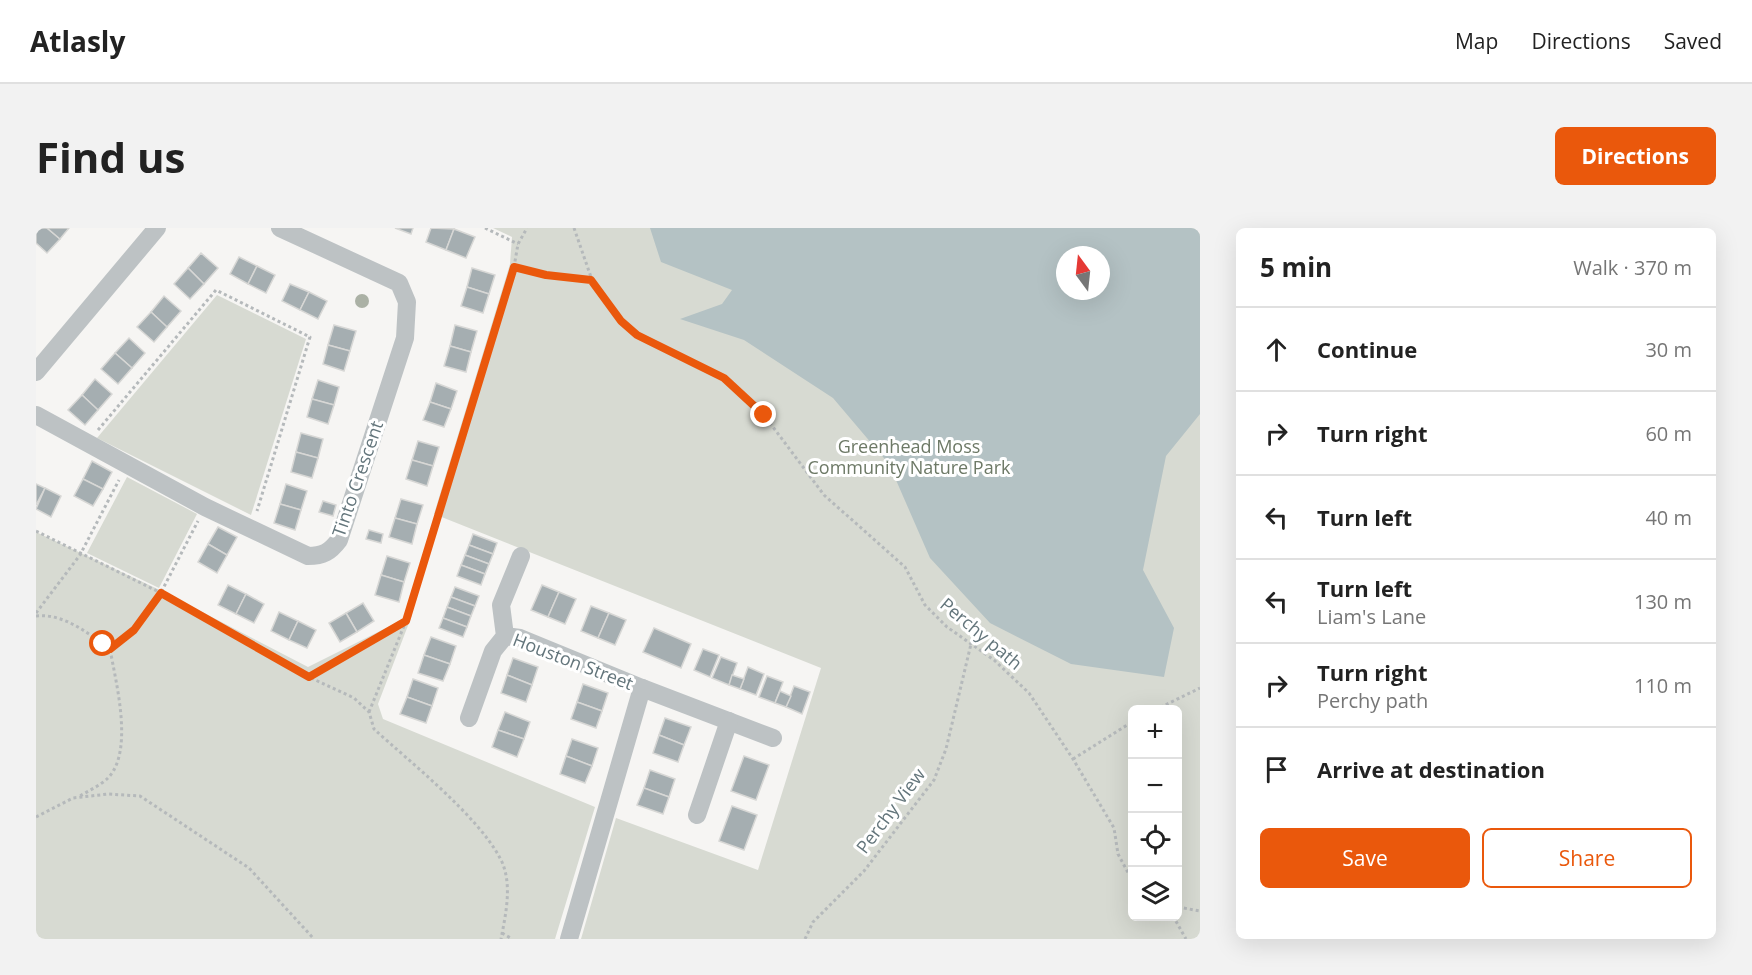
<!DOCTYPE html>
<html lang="en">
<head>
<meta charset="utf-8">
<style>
  :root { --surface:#fff; --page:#f2f2f2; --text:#222; --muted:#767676; --line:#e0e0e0; --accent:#ea580c }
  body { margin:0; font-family:"Open Sans",sans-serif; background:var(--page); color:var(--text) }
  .controls { position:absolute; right:18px; bottom:18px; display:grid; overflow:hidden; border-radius:9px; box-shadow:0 6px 24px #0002 }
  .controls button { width:54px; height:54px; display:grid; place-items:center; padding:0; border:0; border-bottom:2px solid var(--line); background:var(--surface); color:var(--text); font:30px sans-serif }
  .compass { position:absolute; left:1020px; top:18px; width:54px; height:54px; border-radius:50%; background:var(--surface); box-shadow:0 6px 24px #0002; rotate:345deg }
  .stop { position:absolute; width:18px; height:18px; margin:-14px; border:4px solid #ea580c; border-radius:50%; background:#fff }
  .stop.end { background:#ea580c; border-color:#fff; box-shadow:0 2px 6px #0008 }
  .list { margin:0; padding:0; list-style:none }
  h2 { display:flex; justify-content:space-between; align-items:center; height:78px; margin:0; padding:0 24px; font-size:26px }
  h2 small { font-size:20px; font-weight:400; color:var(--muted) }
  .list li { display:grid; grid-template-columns:39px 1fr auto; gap:18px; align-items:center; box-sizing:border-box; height:84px; padding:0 24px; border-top:2px solid var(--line) }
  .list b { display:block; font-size:22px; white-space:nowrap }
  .list p { margin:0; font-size:20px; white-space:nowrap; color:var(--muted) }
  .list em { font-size:20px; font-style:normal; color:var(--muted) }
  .actions { display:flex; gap:12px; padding:18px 24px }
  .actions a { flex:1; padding:14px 0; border:2px solid var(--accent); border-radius:9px; text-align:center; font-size:21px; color:var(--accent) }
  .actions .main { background:var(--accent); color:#fff }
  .icon { flex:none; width:33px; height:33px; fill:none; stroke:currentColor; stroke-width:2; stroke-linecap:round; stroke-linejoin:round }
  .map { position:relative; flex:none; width:1164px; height:711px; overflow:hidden; border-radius:9px }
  header { display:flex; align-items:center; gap:36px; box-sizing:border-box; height:84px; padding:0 30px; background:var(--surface); border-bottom:2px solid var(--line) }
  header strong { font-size:28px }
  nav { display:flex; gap:33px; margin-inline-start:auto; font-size:21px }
  .intro { display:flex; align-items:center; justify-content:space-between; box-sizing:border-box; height:144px; padding:0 36px }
  h1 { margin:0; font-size:42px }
  .button { padding:15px 27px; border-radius:9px; background:var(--accent); color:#fff; font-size:21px; font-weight:700 }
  main { display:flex; gap:36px; padding:0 36px }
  aside { flex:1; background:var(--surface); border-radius:9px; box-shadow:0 6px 24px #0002 }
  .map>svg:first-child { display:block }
  .green { fill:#d7dad2; fill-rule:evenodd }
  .water { fill:#b4c2c4; fill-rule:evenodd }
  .building { fill:#a5aeb1; stroke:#d7d7d5; stroke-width:1.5 }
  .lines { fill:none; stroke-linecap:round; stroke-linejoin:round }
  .path { stroke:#b5b9bb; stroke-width:3; stroke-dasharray:3 3; stroke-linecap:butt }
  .minor { stroke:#bdc2c4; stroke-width:18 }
  .tree { fill:#abb1a5 }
  .route { stroke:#ea580c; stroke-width:8 }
  .labels { text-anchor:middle; stroke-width:6; stroke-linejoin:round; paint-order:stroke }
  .park-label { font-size:18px; fill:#6d7966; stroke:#fff }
  .street-label { font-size:18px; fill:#63757b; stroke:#fff }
</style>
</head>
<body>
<header>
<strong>Atlasly</strong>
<nav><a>Map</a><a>Directions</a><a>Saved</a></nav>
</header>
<div class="intro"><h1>Find us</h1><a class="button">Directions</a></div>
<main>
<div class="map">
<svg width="1164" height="711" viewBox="0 0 1164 711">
  <rect width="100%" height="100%" fill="#f6f5f3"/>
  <!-- green -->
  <g class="green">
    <path d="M457 0H1164V711H545L580 590 722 642 785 440 398 286 474 36 476 9ZM1029 27H1065V63H1029ZM1096 482H1142V688H1096Z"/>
    <polygon points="181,67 270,111 215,287 61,210"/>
    <polygon points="91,249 161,286 123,360 51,325"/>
    <polygon points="0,304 128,364 272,439 376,387 342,476 347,491 559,579 519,711 0,711"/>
  </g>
  <!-- water -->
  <path class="water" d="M614 0H1164V186L1130 228 1107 342 1138 400 1128 449 1035 436 954 395 894 330 853 236 797 170 708 112 644 91 686 76 696 62 625 34ZM1029 27H1065V63H1029Z"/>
  <!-- building -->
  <g class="building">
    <polygon points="3,0 11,0 24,11 11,25 0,15 0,4"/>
    <polygon points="11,0 33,0 24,11"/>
    <polygon points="359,0 377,0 375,6"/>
    <polygon points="395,0 418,1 410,22 390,14"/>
    <polygon points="418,1 439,9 430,30 410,22"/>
    <polygon points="165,25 182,40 168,56 152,40"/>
    <polygon points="203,29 221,38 212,56 194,46"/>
    <polygon points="221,38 239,47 230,65 212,56"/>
    <polygon points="152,40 168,56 154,71 138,56"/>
    <polygon points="436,40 459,47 453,66 431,59"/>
    <polygon points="254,56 273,64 264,82 246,73"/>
    <polygon points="431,59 453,66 447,85 425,78"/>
    <polygon points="273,64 291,73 282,91 264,82"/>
    <polygon points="128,68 145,83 131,99 115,84"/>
    <polygon points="115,84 131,99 118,114 101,99"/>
    <polygon points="298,97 320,103 314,123 292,117"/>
    <polygon points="419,97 441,103 435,124 414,118"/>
    <polygon points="93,110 109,125 96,140 79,125"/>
    <polygon points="292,117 314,123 308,143 287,136"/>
    <polygon points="414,118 435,124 430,144 408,138"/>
    <polygon points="79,125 96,140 82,156 65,141"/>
    <polygon points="59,151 76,166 62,182 46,167"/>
    <polygon points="282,152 303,159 298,177 276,171"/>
    <polygon points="400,155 421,163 415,181 394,174"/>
    <polygon points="46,167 62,182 49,197 32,182"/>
    <polygon points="276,171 298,177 292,196 271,189"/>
    <polygon points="394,174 415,181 408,199 387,192"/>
    <polygon points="265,205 287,211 282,230 260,224"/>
    <polygon points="382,213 403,219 397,238 376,232"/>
    <polygon points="260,224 282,230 276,250 255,244"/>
    <polygon points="376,232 397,238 391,258 370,251"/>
    <polygon points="56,233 76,244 67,261 47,251"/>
    <polygon points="47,251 67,261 57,278 38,268"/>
    <polygon points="0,256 9,260 0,277"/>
    <polygon points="250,256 271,263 265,282 244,276"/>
    <polygon points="9,260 25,268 15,289 0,281"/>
    <polygon points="365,271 387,277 381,296 359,290"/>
    <polygon points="287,273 300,277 297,288 283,284"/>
    <polygon points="244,276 265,282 259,302 238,295"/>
    <polygon points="359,290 381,296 376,316 353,309"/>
    <polygon points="182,299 201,309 191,327 172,316"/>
    <polygon points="333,302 347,306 345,315 330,311"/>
    <polygon points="437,306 461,315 457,326 433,317"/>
    <polygon points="172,316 191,327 181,345 162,334"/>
    <polygon points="433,317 457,326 453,336 429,327"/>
    <polygon points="429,327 453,336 449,346 425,337"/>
    <polygon points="351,328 374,335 368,354 345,347"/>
    <polygon points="425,337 449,346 445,357 421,348"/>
    <polygon points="345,347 368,354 363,374 339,367"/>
    <polygon points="192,357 210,366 200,386 182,377"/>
    <polygon points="506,357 523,364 512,389 495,382"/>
    <polygon points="419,359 443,368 439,378 415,369"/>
    <polygon points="523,364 540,371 529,396 512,389"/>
    <polygon points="210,366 228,376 218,395 200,386"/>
    <polygon points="415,369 439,378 435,388 411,379"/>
    <polygon points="327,375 338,393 321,404 310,385"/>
    <polygon points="555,378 573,385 562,410 545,403"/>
    <polygon points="411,379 435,388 431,399 407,390"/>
    <polygon points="243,384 262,393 253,412 235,403"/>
    <polygon points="310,385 321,404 304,414 293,395"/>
    <polygon points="573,385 590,392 579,417 562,410"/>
    <polygon points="407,390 431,399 427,409 403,400"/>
    <polygon points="262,393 280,402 271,420 253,412"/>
    <polygon points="618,400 655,416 645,440 607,424"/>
    <polygon points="395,409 420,418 414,436 388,427"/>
    <polygon points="667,421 683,427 674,449 658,442"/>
    <polygon points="388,427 414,436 407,453 382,445"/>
    <polygon points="685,429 701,435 693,457 676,450"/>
    <polygon points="477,430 502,439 496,457 471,447"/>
    <polygon points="712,439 728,446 720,467 704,461"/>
    <polygon points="471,447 496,457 490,474 465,465"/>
    <polygon points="696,447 708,451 704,461 693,457"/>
    <polygon points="731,448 747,454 739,475 723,469"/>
    <polygon points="377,451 402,460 396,478 371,469"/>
    <polygon points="547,456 572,465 566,483 541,474"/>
    <polygon points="758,458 774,464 766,486 750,479"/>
    <polygon points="744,463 755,468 750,479 739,475"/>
    <polygon points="371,469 396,478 390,495 364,486"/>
    <polygon points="541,474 566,483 560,500 535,491"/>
    <polygon points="469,484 494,494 488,511 462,502"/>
    <polygon points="629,490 655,499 648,517 623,507"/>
    <polygon points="462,502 488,511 481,529 456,519"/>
    <polygon points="623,507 648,517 642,534 617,525"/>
    <polygon points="536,511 562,520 556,538 530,528"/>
    <polygon points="530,528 556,538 549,555 524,546"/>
    <polygon points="708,528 733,537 720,572 695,563"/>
    <polygon points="614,542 639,551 633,569 608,560"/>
    <polygon points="608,560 633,569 627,586 601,577"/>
    <polygon points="696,578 721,587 708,622 683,613"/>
  </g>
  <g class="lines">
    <!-- path -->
    <g class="path">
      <polyline points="449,0 482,16"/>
      <polyline points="538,0 556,52"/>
      <polyline points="478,39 510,47 556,52 585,93 601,107 688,150 728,187 788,267 869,339 889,377 911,399 958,432 993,465 1037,531 1078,600 1082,626 1096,652"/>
      <polyline points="62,202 180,62 274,109 221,283"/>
      <path d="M0 303 125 365 273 449 318 470 333 484 338 501C375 535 441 587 464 630 477 654 470 685 465 711"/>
      <polyline points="0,385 44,327 83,252"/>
      <path d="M0 388C28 385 53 406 74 421 80 455 98 523 72 550 65 557 52 563 44 568"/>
      <polyline points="74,421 98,402 117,380 162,293"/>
      <polyline points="275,448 370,393"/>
      <polyline points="1119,482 1164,460"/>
      <polyline points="333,484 370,393 478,39 482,16 491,0"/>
      <polyline points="1037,531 1096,494"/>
      <polyline points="0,589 37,570 72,566 104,568 213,640 278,711"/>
      <polyline points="1142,679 1164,683"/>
      <polyline points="1137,688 1150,711"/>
      <polyline points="466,705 476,711"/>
      <polyline points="769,711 777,694 828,643 898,552 910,521 935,416"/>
    </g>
    <!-- minor -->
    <g class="minor">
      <polyline points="0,144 121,0"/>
      <path d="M0 187 169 279 272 328C287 328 294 324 303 312L369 110 371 74 363 55 244 0"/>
      <polyline points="469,408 484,410 606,460 737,510"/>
      <polyline points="433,490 457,423 469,408 465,377 485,328"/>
      <polyline points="661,587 693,493"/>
      <polyline points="533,711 606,460"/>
    </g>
  </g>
  <!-- trees -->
  <circle class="tree" cx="326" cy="73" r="7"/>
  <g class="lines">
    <!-- route -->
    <polyline class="route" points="67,416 74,421 98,402 125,365 273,449 370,393 478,39 510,47 555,52 585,93 601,107 688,150 728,187"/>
  </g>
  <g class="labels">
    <!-- park labels -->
    <g class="park-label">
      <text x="873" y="225">Greenhead Moss<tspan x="873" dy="21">Community Nature Park</tspan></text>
    </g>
    <!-- street labels -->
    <g class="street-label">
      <text transform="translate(322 251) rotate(-71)" y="6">Tinto Crescent</text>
      <text transform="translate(945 406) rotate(40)" y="6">Perchy path</text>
      <text transform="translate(537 434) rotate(21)" y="6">Houston Street</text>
      <text transform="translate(855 583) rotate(-53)" y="6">Perchy View</text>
    </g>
  </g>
</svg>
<div class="controls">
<button>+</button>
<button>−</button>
<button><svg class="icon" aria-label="locate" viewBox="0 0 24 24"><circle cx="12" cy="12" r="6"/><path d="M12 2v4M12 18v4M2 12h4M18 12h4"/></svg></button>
<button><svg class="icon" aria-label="layers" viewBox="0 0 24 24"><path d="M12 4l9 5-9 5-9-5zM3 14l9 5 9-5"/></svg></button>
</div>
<svg class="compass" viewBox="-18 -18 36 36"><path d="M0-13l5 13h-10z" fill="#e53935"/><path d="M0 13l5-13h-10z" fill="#767676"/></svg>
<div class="stop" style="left:67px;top:416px"></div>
<div class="stop end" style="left:728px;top:187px"></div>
</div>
<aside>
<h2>5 min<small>Walk · 370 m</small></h2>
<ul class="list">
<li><svg class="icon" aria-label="ahead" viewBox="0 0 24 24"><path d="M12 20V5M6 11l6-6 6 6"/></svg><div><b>Continue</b></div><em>30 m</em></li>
<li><svg class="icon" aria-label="right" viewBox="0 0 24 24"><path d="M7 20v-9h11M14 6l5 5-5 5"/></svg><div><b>Turn right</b></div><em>60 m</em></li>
<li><svg class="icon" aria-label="left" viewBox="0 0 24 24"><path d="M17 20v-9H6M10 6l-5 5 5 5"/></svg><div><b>Turn left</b></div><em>40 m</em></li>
<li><svg class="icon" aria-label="left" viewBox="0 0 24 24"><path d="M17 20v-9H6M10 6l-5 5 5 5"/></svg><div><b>Turn left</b><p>Liam's Lane</p></div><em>130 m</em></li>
<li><svg class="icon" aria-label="right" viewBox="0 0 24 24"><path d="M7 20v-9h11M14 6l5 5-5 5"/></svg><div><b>Turn right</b><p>Perchy path</p></div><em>110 m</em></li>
<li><svg class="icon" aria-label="arrive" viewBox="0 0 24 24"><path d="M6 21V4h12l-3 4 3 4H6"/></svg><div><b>Arrive at destination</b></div></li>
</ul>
<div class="actions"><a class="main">Save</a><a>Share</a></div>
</aside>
</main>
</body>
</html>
